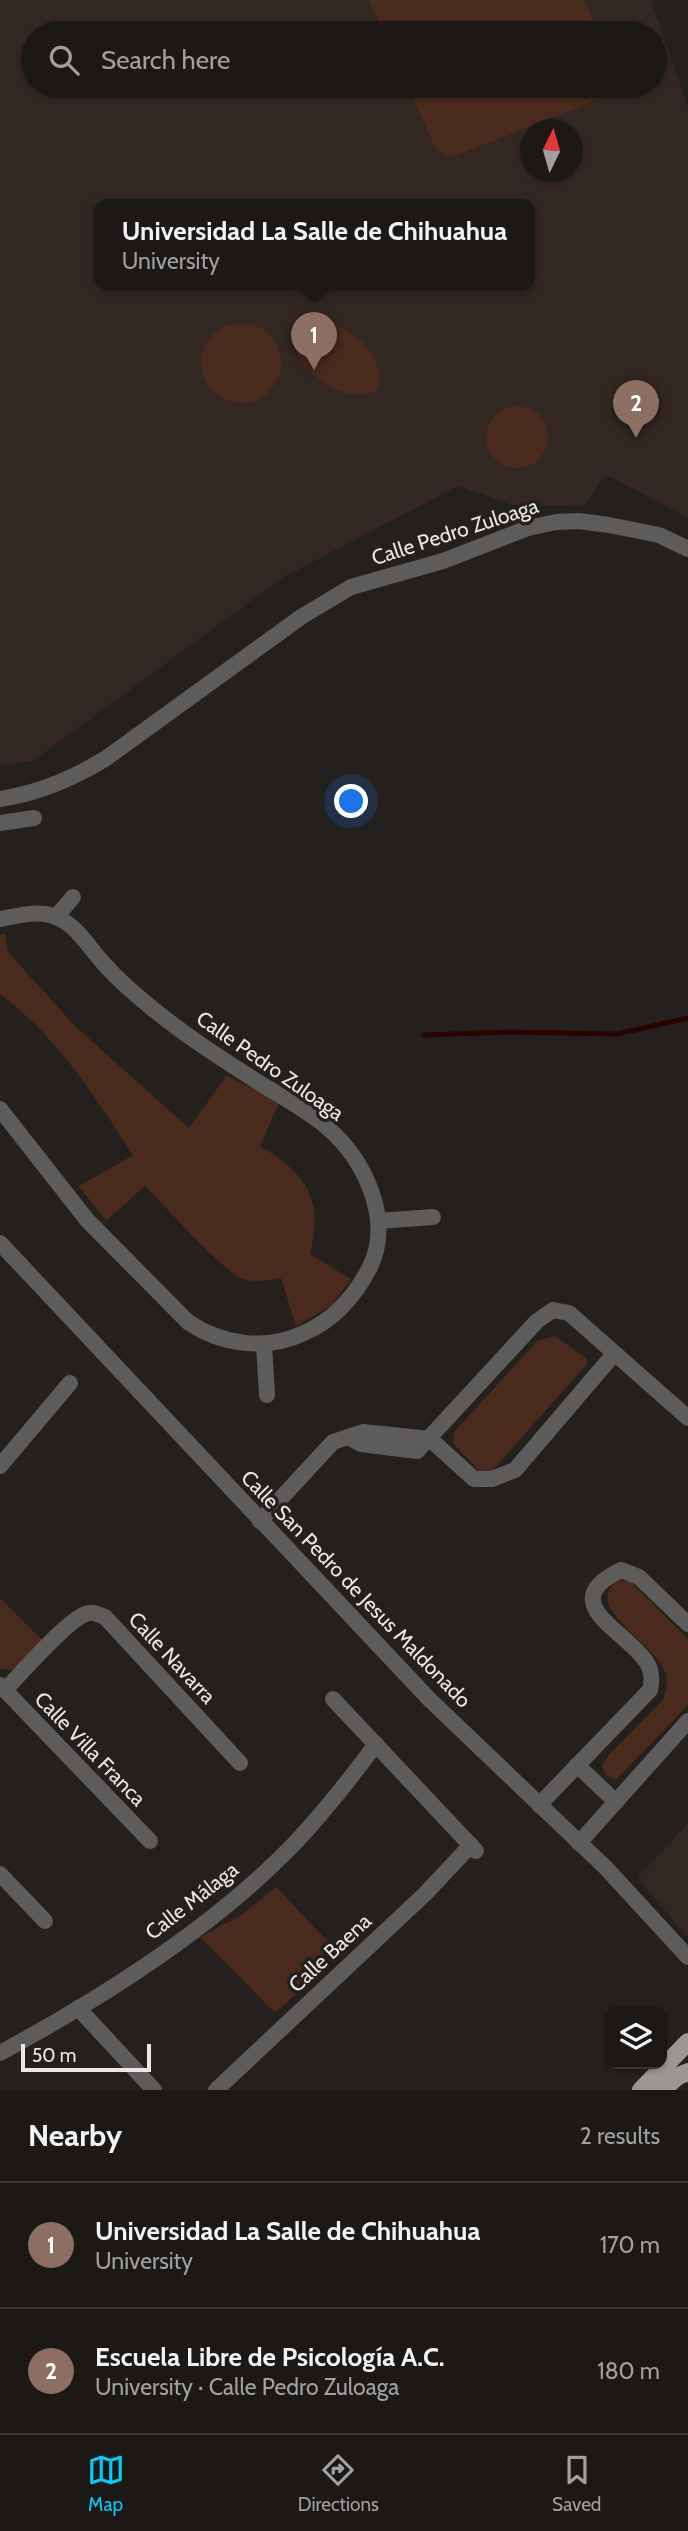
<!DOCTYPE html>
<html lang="en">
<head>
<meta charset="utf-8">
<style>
  :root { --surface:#1b1816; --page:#24211f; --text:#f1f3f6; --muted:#a0a0a1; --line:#393735; --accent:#05cbf9 }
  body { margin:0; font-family:Cabin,sans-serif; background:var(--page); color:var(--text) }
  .controls { position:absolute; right:21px; bottom:21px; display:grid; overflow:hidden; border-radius:14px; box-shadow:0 2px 5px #0004 }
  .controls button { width:63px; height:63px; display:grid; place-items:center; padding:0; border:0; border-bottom:2px solid var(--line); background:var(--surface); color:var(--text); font:35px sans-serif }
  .compass { position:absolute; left:520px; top:119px; width:63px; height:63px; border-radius:50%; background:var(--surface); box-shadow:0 2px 5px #0004; rotate:5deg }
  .scale { position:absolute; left:21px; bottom:18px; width:130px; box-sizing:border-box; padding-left:7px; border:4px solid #e9e6e5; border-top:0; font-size:19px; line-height:24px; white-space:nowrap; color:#e9e6e5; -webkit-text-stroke:5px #24201e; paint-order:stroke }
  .you { position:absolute; left:352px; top:802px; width:24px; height:24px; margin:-18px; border:5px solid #fff; border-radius:50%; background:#1a73e8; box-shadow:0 0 0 10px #1a73e833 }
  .badge { display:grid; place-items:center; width:46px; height:46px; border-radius:50%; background:var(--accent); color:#fff; font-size:23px; font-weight:700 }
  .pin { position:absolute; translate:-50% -58px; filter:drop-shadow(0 2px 4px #0008) }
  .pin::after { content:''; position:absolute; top:37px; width:24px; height:21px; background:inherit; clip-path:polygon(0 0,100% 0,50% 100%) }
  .popup { position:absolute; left:94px; top:199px; width:441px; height:91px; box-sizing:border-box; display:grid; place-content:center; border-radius:14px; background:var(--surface); filter:drop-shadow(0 2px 5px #0005); font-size:23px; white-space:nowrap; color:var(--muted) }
  .popup b { font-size:26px; color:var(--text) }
  .popup::after { content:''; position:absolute; left:50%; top:100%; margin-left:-14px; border:14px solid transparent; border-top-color:var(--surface) }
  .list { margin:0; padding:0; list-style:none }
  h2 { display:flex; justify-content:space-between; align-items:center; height:91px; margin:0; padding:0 28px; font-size:30px }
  h2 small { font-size:23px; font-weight:400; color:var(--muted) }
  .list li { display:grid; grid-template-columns:46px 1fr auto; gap:21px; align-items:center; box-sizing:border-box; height:126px; padding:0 28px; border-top:2px solid var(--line) }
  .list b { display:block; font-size:26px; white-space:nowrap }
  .list p { margin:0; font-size:23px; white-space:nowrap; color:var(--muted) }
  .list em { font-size:23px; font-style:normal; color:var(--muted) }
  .icon { flex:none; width:38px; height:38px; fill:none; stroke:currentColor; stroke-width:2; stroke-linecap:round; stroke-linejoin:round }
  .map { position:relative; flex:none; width:688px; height:2090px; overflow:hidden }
  .search { position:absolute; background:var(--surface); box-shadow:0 2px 5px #0004; left:21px; right:21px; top:21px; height:77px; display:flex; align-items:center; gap:18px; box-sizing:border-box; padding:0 24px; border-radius:38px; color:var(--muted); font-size:26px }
  .sheet { height:343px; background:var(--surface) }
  nav { display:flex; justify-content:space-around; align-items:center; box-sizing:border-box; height:98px; border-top:2px solid var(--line); background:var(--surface); font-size:19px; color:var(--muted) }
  nav a { display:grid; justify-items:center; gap:4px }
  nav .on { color:var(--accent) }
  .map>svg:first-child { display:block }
  .built { fill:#322723; fill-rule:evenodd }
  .green { fill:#4a2a1d }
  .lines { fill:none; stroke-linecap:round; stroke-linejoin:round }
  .stream { stroke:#280300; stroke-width:5 }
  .minor { stroke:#5e5c5b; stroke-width:16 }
  .major { stroke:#9c9795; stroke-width:18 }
  .labels { text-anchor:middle; stroke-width:7; stroke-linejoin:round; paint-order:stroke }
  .street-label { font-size:21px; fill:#e9e6e5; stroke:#24201e }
</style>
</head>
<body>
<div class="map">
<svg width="688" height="2090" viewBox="0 0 688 2090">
  <rect width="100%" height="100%" fill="#24201e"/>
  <!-- built -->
  <g class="built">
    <path d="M0 0H651L688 107V518L609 476H605L584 506 512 505 458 486 282 578 33 761 0 765ZM33 33H655V86H33ZM530 130H572V172H530ZM99 204H529V284H99Z"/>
    <polygon points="688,1824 688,1938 637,1877"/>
  </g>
  <!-- green -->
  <g class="green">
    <polygon points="369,0 584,0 599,33 384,33"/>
    <polygon points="407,86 618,86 619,91 450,158 436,149"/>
    <path d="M318 319C350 326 386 352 378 389 345 410 285 365 294 327L305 320Z"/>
    <circle cx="241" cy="363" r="40"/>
    <circle cx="517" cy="437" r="31"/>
    <path d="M5 934 8 952 76 1027 189 1128 227 1075 279 1103 260 1146C308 1175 323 1198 310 1254L351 1279 331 1306 296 1326 281 1278C269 1280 255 1283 243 1279 224 1273 163 1204 145 1186L106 1221 79 1186 133 1155C95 1096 56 1036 0 994V935Z"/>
    <polygon points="555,1336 587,1359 587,1364 491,1472 479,1471 453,1443 455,1431 537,1341"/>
    <path d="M617 1580 631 1582 688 1639V1705L616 1780 606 1775 602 1766 608 1756 663 1700C666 1691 668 1683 666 1674 658 1644 581 1609 617 1580Z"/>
    <polygon points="0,1598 42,1640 14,1670 0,1669"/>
    <polygon points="276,1887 340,1954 275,2013 200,1937 240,1916"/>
  </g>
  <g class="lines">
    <!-- stream -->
    <polyline class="stream" points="424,1035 508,1032 617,1034 688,1018"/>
    <!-- minor -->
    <g class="minor">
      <path d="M0 799C39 793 71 779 105 759L301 617 351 587 443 561 528 528 556 522 579 521 609 525 659 535 688 549"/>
      <polyline points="0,823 34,818"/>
      <polyline points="56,917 73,897"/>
      <path d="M0 919C18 916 40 909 58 918 79 927 90 950 106 966 120 982 137 996 153 1009 186 1036 222 1059 258 1082 282 1097 307 1110 329 1129 365 1161 393 1220 370 1267 355 1296 334 1320 304 1333 266 1351 222 1345 188 1322L87 1220 0 1109"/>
      <polyline points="378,1221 433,1217"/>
      <polyline points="0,1243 429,1699 606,1868 688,1957"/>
      <polyline points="264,1344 267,1395"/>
      <polyline points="348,1437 361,1444 417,1451 537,1321 553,1310 569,1313 688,1418"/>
      <polyline points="0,1466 70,1383"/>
      <polyline points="260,1521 333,1442 363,1432 430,1439 474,1479 492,1479 515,1470 614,1354"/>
      <polyline points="0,1685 150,1841"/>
      <path d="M5 1690C20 1675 71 1615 89 1613 94 1612 100 1615 105 1617L240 1763"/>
      <polyline points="333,1699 476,1851"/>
      <polyline points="577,1765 616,1802"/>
      <path d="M539 1805 650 1690C652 1682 652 1671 647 1663 629 1632 552 1603 621 1570L639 1577 688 1624"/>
      <polyline points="579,1843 688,1721"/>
      <polyline points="0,1874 45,1921"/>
      <polyline points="78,2008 154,2090"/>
      <path d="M0 2053C100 1999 211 1929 291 1847 322 1815 350 1779 376 1744"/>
      <polyline points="216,2090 425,1894 471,1845"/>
    </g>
    <!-- major -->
    <g class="major">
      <polyline points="641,2090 688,2042"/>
      <polyline points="662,2090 678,2076 688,2072"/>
    </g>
  </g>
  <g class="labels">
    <!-- street labels -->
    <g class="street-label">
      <text transform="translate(455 532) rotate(-18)" y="7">Calle Pedro Zuloaga</text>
      <text transform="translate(270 1066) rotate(35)" y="7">Calle Pedro Zuloaga</text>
      <text transform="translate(356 1589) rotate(46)" y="7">Calle San Pedro de Jesus Maldonado</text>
      <text transform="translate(172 1658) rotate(47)" y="7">Calle Navarra</text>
      <text transform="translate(90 1749) rotate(46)" y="7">Calle Villa Franca</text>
      <text transform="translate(192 1901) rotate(-38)" y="7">Calle Málaga</text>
      <text transform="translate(330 1953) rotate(-43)" y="7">Calle Baena</text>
    </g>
  </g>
</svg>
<div class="controls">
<button><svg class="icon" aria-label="layers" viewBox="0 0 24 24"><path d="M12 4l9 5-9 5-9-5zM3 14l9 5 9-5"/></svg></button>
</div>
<svg class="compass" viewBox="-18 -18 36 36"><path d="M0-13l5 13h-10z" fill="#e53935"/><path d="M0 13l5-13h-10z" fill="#a0a0a1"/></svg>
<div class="scale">50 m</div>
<div class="you"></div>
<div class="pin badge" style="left:314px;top:370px;background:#8d6e63">1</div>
<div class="popup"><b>Universidad La Salle de Chihuahua</b>University</div>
<div class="pin badge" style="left:636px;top:438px;background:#8d6e63">2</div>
<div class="search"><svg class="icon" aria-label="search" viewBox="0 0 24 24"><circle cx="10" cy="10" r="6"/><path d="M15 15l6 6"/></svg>Search here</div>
</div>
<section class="sheet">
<h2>Nearby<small>2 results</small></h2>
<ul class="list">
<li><span class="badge" style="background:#8d6e63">1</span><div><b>Universidad La Salle de Chihuahua</b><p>University</p></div><em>170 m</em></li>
<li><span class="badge" style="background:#8d6e63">2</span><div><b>Escuela Libre de Psicología A.C.</b><p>University · Calle Pedro Zuloaga</p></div><em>180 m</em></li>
</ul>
</section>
<nav>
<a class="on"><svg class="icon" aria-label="map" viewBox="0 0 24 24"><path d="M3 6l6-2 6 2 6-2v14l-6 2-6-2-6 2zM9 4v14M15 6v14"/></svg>Map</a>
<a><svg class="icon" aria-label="directions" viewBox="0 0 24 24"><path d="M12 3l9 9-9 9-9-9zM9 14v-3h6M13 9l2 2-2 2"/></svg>Directions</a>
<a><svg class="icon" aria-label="saved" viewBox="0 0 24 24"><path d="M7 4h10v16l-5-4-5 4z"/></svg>Saved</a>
</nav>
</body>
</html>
